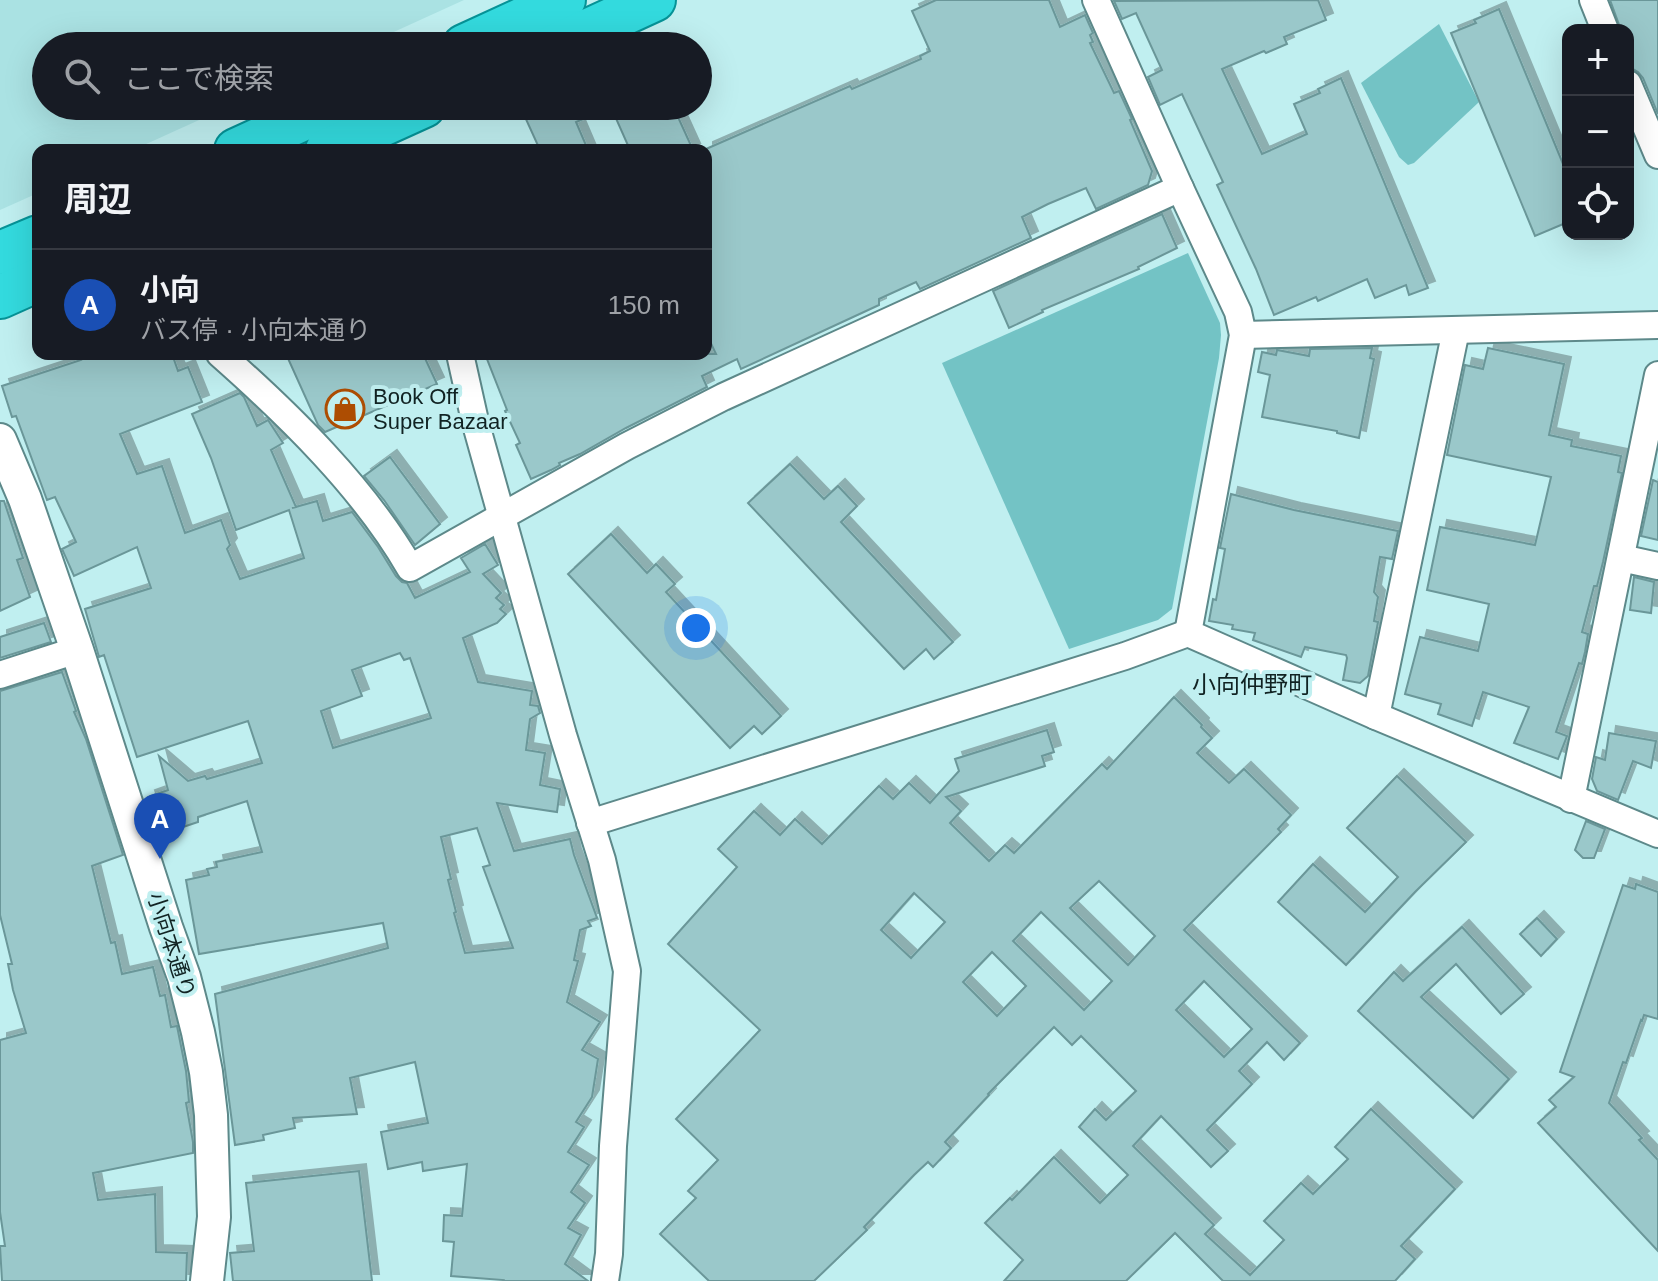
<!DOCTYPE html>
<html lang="ja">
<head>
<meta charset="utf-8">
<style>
  :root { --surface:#171b24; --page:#242831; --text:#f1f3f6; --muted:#9ea1a6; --line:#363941; --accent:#7c3aed }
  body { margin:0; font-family:Helvetica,"Noto Sans JP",sans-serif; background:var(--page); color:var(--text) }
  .controls { position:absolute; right:24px; top:24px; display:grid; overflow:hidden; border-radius:16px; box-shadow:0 8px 32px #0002 }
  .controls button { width:72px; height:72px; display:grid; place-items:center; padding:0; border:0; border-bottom:2px solid var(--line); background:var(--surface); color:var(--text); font:40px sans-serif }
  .you { position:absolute; left:696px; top:628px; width:28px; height:28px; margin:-20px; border:6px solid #fff; border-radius:50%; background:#1a73e8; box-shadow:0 0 0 12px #1a73e833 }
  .badge { display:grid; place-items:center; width:52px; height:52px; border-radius:50%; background:var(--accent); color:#fff; font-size:26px; font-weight:700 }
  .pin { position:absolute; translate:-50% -66px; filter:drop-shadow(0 2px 4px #0008) }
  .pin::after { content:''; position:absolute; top:42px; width:28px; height:24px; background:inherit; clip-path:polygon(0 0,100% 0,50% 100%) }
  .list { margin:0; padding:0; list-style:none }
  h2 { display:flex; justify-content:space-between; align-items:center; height:104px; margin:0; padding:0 32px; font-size:34px }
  h2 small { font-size:26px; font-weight:400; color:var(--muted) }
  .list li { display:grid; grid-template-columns:52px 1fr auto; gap:24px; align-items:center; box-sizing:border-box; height:112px; padding:0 32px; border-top:2px solid var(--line) }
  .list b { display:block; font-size:30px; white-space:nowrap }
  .list p { margin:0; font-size:26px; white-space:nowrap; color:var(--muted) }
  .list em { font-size:26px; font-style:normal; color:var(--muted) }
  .icon { flex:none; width:44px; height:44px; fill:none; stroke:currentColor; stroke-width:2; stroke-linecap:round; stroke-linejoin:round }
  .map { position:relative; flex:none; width:1658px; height:1281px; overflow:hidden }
  .search { position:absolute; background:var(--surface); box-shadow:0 8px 32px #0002; left:32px; top:32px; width:680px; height:88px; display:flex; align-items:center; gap:20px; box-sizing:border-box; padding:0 28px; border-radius:44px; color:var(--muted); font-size:30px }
  .panel { position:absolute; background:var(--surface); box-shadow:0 8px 32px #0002; left:32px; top:144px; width:680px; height:216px; border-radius:16px }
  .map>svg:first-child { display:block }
  .built { fill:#aae2e3 }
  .green { fill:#73c3c5 }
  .building { fill:#9ac8ca; stroke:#6b9799; stroke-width:2; fill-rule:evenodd; filter:url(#shadow) }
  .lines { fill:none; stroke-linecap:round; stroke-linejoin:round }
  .minor-casing { stroke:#5d898a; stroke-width:30 }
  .tertiary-casing { stroke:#5d898a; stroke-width:36 }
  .trunk-casing { stroke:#069397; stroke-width:46 }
  .minor { stroke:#fff; stroke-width:26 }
  .tertiary { stroke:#fff; stroke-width:32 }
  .trunk { stroke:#33dade; stroke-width:42 }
  .labels { text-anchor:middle; stroke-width:8; stroke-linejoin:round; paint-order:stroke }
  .poi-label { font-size:22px; fill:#112323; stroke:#c0eff0; text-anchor:start }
  .street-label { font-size:22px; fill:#112323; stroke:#c0eff0 }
  .neighbourhood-label { font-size:24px; fill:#112323; stroke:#c0eff0 }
</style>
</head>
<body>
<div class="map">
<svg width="1658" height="1281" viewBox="0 0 1658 1281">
  <defs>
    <filter id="shadow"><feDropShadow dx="7" dy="-7" stdDeviation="0" flood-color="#0004"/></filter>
  </defs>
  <rect width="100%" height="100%" fill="#c0eff0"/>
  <!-- built -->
  <polygon class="built" points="0,0 464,0 363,46 46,46 46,106 230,106 133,150 38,150 38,193 0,210"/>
  <!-- green -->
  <g class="green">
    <polygon points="1439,24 1479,102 1414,163 1408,165 1399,157 1361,83"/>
    <polygon points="1188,253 1220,323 1221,335 1219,358 1172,609 1158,620 1069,649 942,363"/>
  </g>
  <!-- building -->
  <g class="building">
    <polygon points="936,0 1049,0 1060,27 1085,15 1093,33 1090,35 1093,42 1090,43 1114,93 1119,91 1132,119 1130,120 1152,171 1148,185 1096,209 1086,188 1048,204 1022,217 1031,238 920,289 916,282 879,299 879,305 741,369 737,359 702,376 707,387 626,428 580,454 559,463 560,465 551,470 531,479 516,445 520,443 505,411 507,410 487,359 500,354 716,354 706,333 706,149 850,86 852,89 921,59 920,56 930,51 912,11"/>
    <polygon points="1318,0 1326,20 1284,37 1287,44 1266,53 1264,51 1222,69 1262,154 1307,134 1294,104 1320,93 1318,89 1341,78 1428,288 1409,295 1406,285 1375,298 1367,279 1318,301 1316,297 1274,315 1256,269 1217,185 1223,182 1182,94 1160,105 1148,77 1162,70 1136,13 1122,19 1114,1"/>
    <polygon points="1610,0 1658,0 1658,114 1643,78 1638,72 1633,69 1628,56 1628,30 1621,30"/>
    <polygon points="1499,9 1568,176 1568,222 1535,236 1451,33 1476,23 1474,20"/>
    <polygon points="520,106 673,106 693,150 630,150 611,107 576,122 588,150 540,150"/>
    <polygon points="1162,214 1177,248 1138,267 1139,269 1042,310 1043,312 1009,328 993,291"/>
    <polygon points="1372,348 1370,358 1374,359 1359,438 1337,433 1337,431 1262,417 1270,375 1258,372 1262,352 1276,355 1277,350 1309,356 1310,349"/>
    <polygon points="1488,348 1564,364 1549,435 1572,440 1571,446 1621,456 1618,472 1622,473 1603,562 1597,586 1594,586 1582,632 1588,634 1585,652 1582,664 1579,663 1556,732 1567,736 1558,759 1514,743 1529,707 1483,692 1472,726 1438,714 1441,704 1405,694 1420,637 1478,651 1489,604 1427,590 1440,527 1535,545 1551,477 1447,455 1465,365 1483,369"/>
    <path d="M78 354H172L178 371 188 367 202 402 120 434 137 474 162 466 185 533 221 520 230 545 227 549 240 579 304 558 289 510 236 530 211 458 192 414 240 393 244 397 257 426 268 420 283 443 271 450 296 507 292 508 317 501 323 521 352 512 378 547 396 576 402 582 407 583 415 598 470 572 461 558 485 544 498 565 483 574 501 593 496 598 504 605 500 609 506 614 497 623 463 638 478 682 532 691 530 705 538 706 540 713 530 719 526 750 545 753 540 785 560 789 557 812 497 803 514 851 570 839 574 855 597 918 588 921 591 926 580 930 574 960 578 961 567 1002 600 1022 582 1050 598 1059 592 1097 576 1122 584 1127 568 1152 589 1165 571 1192 585 1203 568 1228 581 1235 565 1264 588 1281H502L503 1280 451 1276 454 1242 443 1241 444 1215 462 1216 467 1164 423 1171 422 1162 388 1169 381 1132 428 1123 415 1062 350 1078 357 1114 293 1118 295 1128 263 1135 264 1140 235 1145 215 994 388 948 383 923 199 954 186 880 209 875 207 869 217 867 216 862 262 852 247 801 198 817V822L183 827 179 820 158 826 148 797 168 790 159 756 188 781 205 776 207 779 262 763 248 721 137 757 104 655 99 657 85 609 151 588 137 547 74 576 62 549 76 542 55 497 47 500 16 416 12 417 2 386 81 360ZM400 653 404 660 410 658 431 718 333 748 321 711 362 696 352 670ZM477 828 490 865 483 867 513 948 465 953 454 913 456 912 448 880 451 879 441 837Z"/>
    <polygon points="286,354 423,354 437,384 325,432 318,425"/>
    <polygon points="390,457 440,524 415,545 384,500 364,476"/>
    <polygon points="790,464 824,499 838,486 857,506 841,522 953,642 934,659 926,649 904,669 748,503"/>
    <polygon points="1653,480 1658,482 1658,540 1641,536"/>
    <polygon points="1231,494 1294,510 1398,531 1392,559 1380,557 1374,592 1378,597 1374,621 1378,622 1368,676 1360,683 1343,680 1347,658 1346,655 1305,647 1301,657 1253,640 1255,633 1232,629 1233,625 1209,621 1213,599 1216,600 1225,549 1220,548"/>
    <polygon points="0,501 4,501 23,558 17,560 30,597 0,611"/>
    <polygon points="611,534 647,573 656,564 675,584 666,592 781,716 762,734 754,726 730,748 568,574"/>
    <polygon points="1634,577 1654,582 1651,613 1630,610"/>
    <polygon points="44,623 51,642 0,658 0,637"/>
    <polygon points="62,672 76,711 74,712 86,739 123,855 92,866 111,943 115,942 122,974 153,967 160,996 165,995 171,1027 177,1026 186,1071 189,1102 186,1103 193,1142 193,1153 93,1173 98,1200 155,1194 156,1252 187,1253 186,1281 2,1281 0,1246 5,1246 0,1212 0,1040 26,1033 13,990 8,964 12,964 0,915 0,691"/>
    <path d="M1174 697 1202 725 1201 727 1212 738 1197 753 1229 783 1244 769 1291 815 1278 829 1281 832 1184 930 1300 1043 1284 1060 1267 1042 1239 1071 1252 1084 1207 1130 1228 1151 1211 1167 1161 1116 1133 1146 1214 1225 1205 1234 1250 1275 1284 1240 1264 1221 1301 1183 1313 1194 1348 1159 1335 1147 1371 1109 1455 1189 1401 1246 1415 1259 1395 1281H1223L1175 1233 1126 1281H1004L1023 1260 985 1223 1010 1198 1012 1200 1054 1157 1100 1203 1128 1175 1079 1127 1095 1109 1106 1120 1136 1091 1081 1036 1072 1045 1054 1027 988 1094 989 1095 945 1142 951 1148 933 1167 928 1162 914 1175 864 1227 867 1230 814 1281H709L660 1234 696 1198 688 1191 718 1160 676 1119 760 1030 668 944 737 867 718 849 754 811 780 835 795 819 822 844 879 786 893 799 909 783 930 803 959 771 955 759 1047 730 1054 752 1042 756 1045 766 946 797 961 811 950 823 989 861 1005 845 1014 853 1102 764 1107 769ZM1099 881 1155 936 1128 965 1070 908ZM914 893 945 922 911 958 881 930ZM1041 912 1112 981 1084 1010 1013 941ZM992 952 1026 986 997 1016 963 982ZM1204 981 1252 1029 1224 1057 1176 1010Z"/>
    <polygon points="1609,733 1656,741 1651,768 1633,761 1618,800 1597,791 1592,779 1596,757 1605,760"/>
    <polygon points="1397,776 1466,842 1415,892 1346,965 1278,902 1313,864 1365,912 1398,877 1347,828"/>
    <polygon points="1586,821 1605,829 1594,858 1583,858 1575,850"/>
    <polygon points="1636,884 1658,892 1658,1019 1644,1015 1642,1021 1641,1020 1626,1063 1623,1062 1609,1103 1642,1138 1639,1140 1658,1160 1658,1251 1538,1123 1556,1107 1549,1100 1574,1077 1560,1072 1623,885 1635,889"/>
    <polygon points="1537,918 1557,939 1541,956 1520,934"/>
    <polygon points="1462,927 1524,994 1501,1014 1456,964 1421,997 1509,1079 1473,1118 1358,1011 1394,972 1403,981"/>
    <polygon points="359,1171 372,1281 233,1281 230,1253 254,1251 246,1183"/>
  </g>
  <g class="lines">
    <!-- minor casing -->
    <g class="minor-casing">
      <g id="minor">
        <polyline points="1096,0 1180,188 1238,312 1243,335 1188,633 1376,716 1658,834"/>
        <polyline points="1593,0 1605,30"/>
        <polyline points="1628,84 1658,155"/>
        <polyline points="1243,335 1658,325"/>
        <path d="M220 354C289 415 364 488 410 568L627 446 723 397 1180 188"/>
        <polyline points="460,354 475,421 563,735 602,860 627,971 613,1146 609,1254 605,1281"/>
        <polyline points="1621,558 1658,566"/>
        <polyline points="0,675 77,650"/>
        <polyline points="1376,716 1456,330"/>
        <polyline points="1571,799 1658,375"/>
        <polyline points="590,823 1125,656 1188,633"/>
      </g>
    </g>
    <!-- tertiary casing -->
    <g class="tertiary-casing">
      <polyline id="tertiary" points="0,440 25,499 77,650 166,927 184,977 198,1032 206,1072 211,1115 214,1217 207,1281"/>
    </g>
    <!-- trunk casing -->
    <g class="trunk-casing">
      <g id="trunk">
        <polyline points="464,46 564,0"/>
        <polyline points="554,46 654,0"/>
        <polyline points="236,150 332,106"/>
        <polyline points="327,150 424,106"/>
        <polyline points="0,253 38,237"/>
        <polyline points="0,297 38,280"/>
      </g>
    </g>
    <!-- minor -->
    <use href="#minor" class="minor"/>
    <!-- tertiary -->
    <use href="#tertiary" class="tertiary"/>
    <!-- trunk -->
    <use href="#trunk" class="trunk"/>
  </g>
  <!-- icons -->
  <defs>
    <g id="shop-ring" transform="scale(2)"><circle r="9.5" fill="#c0eff0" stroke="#ad4d02" stroke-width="1.5"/><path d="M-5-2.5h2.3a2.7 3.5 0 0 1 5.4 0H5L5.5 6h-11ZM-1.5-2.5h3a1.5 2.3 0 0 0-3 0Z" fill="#ad4d02"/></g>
  </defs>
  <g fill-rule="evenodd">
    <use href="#shop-ring" x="345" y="409"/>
  </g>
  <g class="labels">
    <!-- poi labels -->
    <g class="poi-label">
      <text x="373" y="404">Book Off<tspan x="373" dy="25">Super Bazaar</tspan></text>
    </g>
    <!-- street labels -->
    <g class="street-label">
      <text transform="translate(172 945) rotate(72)" y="8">小向本通り</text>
    </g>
    <!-- neighbourhood labels -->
    <g class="neighbourhood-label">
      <text x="1252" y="693">小向仲野町</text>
    </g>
  </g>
</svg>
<div class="controls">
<button>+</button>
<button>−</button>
<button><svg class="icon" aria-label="locate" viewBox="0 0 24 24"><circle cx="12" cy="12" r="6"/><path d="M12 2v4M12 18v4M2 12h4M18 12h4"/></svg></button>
</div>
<div class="you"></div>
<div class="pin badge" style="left:160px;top:859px;background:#1a4fb4">A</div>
<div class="search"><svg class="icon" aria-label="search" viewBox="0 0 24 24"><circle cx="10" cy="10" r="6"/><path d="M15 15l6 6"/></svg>ここで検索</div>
<section class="panel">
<h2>周辺<small></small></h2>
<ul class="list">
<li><span class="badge" style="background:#1a4fb4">A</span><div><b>小向</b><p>バス停 · 小向本通り</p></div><em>150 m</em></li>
</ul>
</section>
</div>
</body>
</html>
